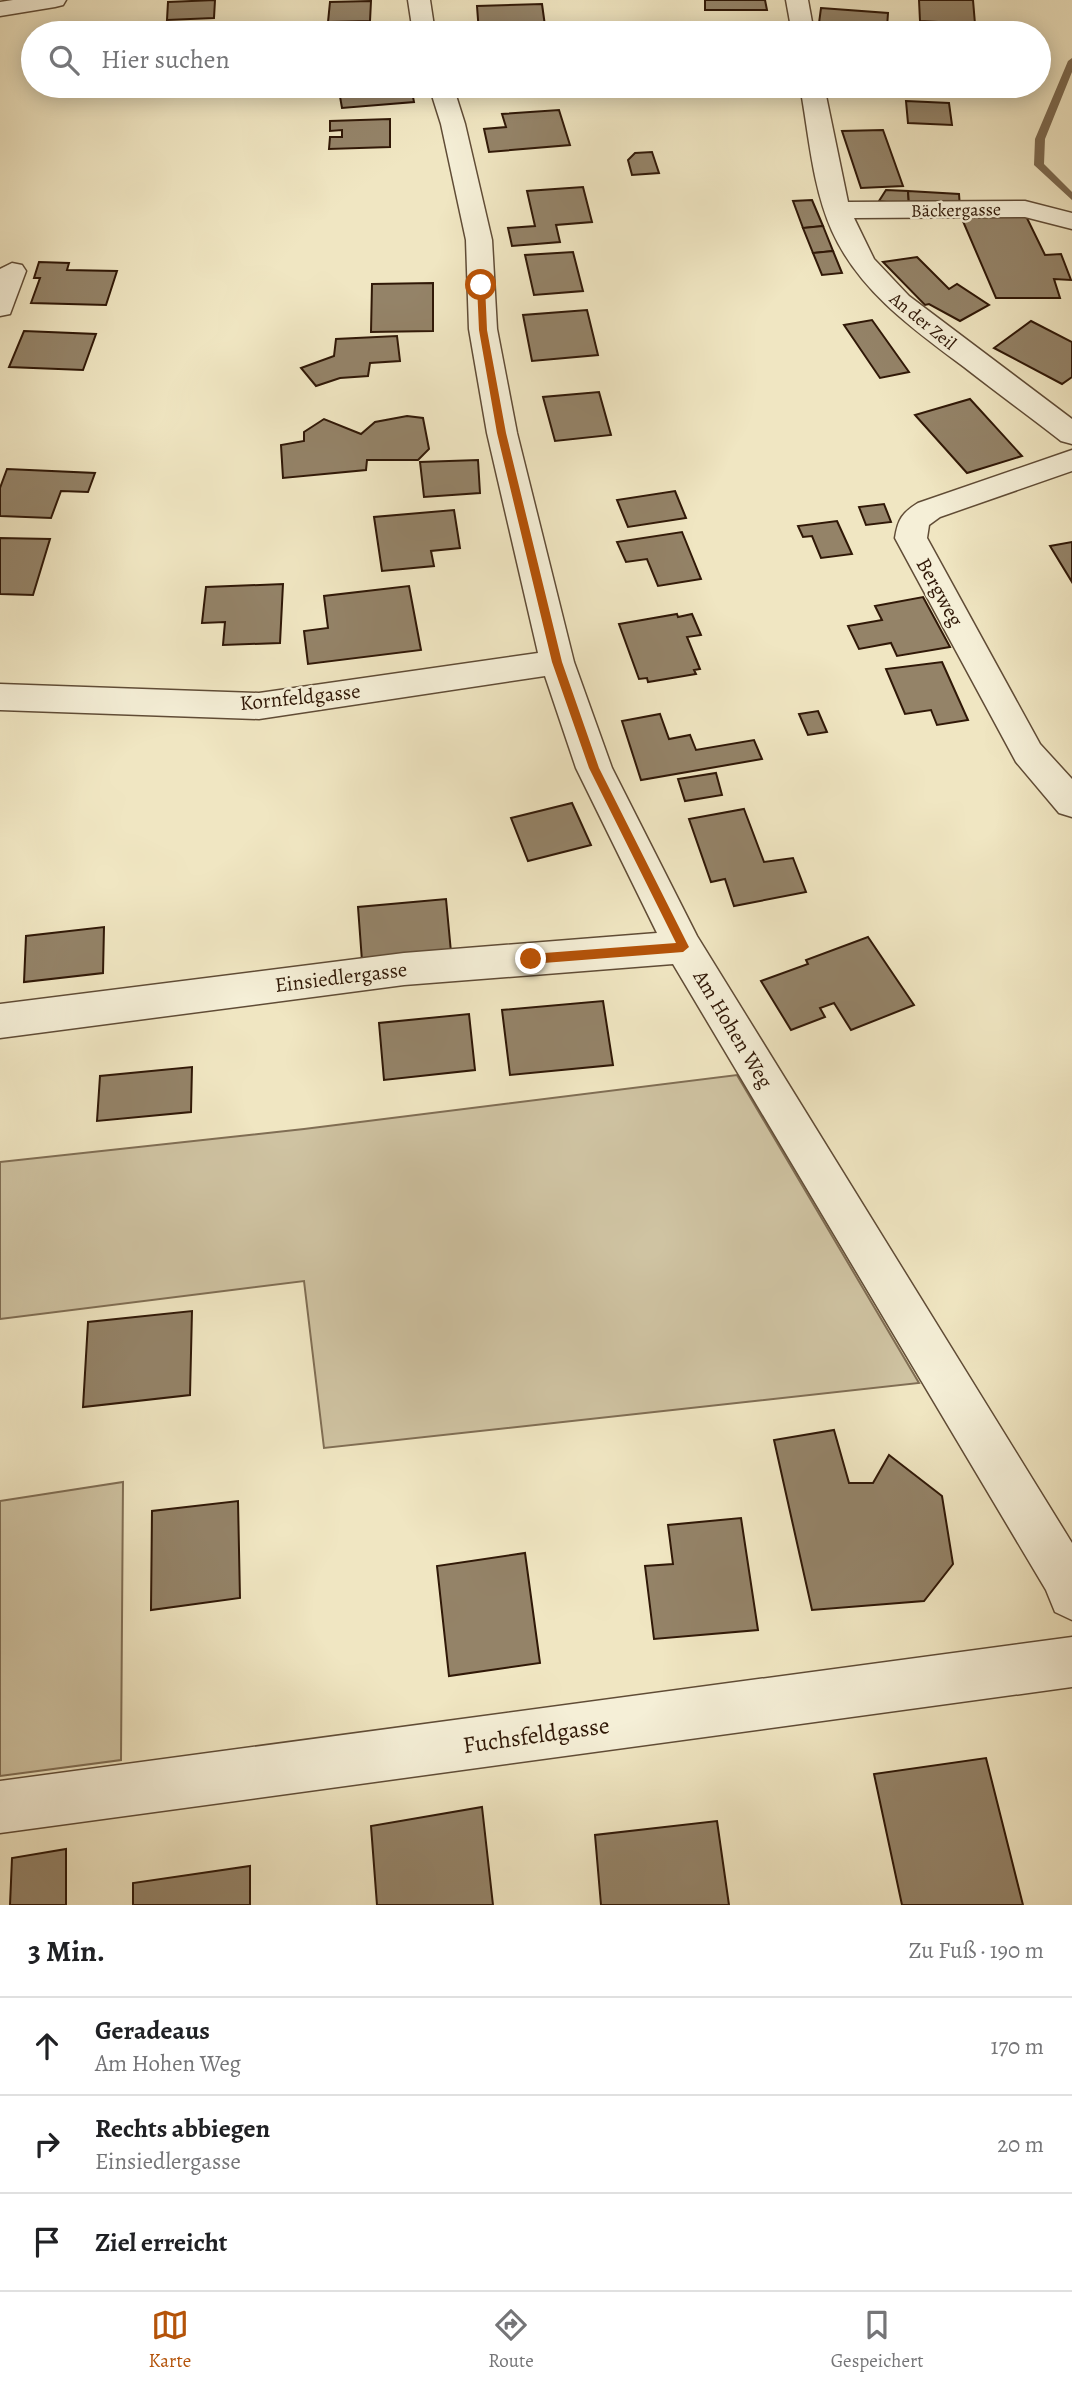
<!DOCTYPE html>
<html lang="de">
<head>
<meta charset="utf-8">
<style>
  :root { --surface:#fff; --page:#f2f2f2; --text:#202124; --muted:#757577; --line:#e0e0e0; --accent:#b45309 }
  body { margin:0; font-family:Alegreya,serif; background:var(--page); color:var(--text) }
  .stop { position:absolute; width:21px; height:21px; margin:-16px; border:5px solid #b45309; border-radius:50%; background:#fff }
  .stop.end { background:#b45309; border-color:#fff; box-shadow:0 2px 7px #0008 }
  .list { margin:0; padding:0; list-style:none }
  h2 { display:flex; justify-content:space-between; align-items:center; height:91px; margin:0; padding:0 28px; font-size:30px }
  h2 small { font-size:23px; font-weight:400; color:var(--muted) }
  .list li { display:grid; grid-template-columns:46px 1fr auto; gap:21px; align-items:center; box-sizing:border-box; height:98px; padding:0 28px; border-top:2px solid var(--line) }
  .list b { display:block; font-size:26px; white-space:nowrap }
  .list p { margin:0; font-size:23px; white-space:nowrap; color:var(--muted) }
  .list em { font-size:23px; font-style:normal; color:var(--muted) }
  .icon { flex:none; width:38px; height:38px; fill:none; stroke:currentColor; stroke-width:2; stroke-linecap:round; stroke-linejoin:round }
  .map { position:relative; flex:none; width:1072px; height:1905px; overflow:hidden }
  .search { position:absolute; background:var(--surface); box-shadow:0 4px 18px #0003; left:21px; right:21px; top:21px; height:77px; display:flex; align-items:center; gap:18px; box-sizing:border-box; padding:0 24px; border-radius:38px; color:var(--muted); font-size:26px }
  .sheet { height:385px; background:var(--surface) }
  nav { display:flex; justify-content:space-around; align-items:center; box-sizing:border-box; height:98px; border-top:2px solid var(--line); background:var(--surface); font-size:19px; color:var(--muted) }
  nav a { display:grid; justify-items:center; gap:4px }
  nav .on { color:var(--accent) }
  .map>svg:first-child { display:block }
  .green { fill:#cfc3a2; stroke:#806e54; stroke-width:2 }
  .lines { fill:none; stroke-linecap:round; stroke-linejoin:round }
  .stream { fill:#7c6a51; fill-rule:evenodd }
  .building { fill:#948368; stroke:#301807; stroke-width:2 }
  .minor-casing { stroke:#604c36; stroke-width:3 }
  .minor { fill:#f5efd7; fill-rule:evenodd }
  .route { fill:#b45309 }
  .labels { text-anchor:middle; stroke-width:5; stroke-linejoin:round; paint-order:stroke }
  .far-street-label { font-size:18px; fill:#301807; stroke:#f5efd7 }
  .street-label { font-size:21px; fill:#301807; stroke:#f5efd7 }
  .near-street-label { font-size:24px; fill:#301807; stroke:#f5efd7 }
</style>
</head>
<body>
<div class="map">
<svg width="1072" height="1905" viewBox="0 0 1072 1905">
  <rect width="100%" height="100%" fill="#f0e6c2"/>
  <filter id="stains"><feTurbulence type="fractalNoise" baseFrequency=".00286" numOctaves="4"/><feColorMatrix values="0 0 0 0 .2 0 0 0 0 .09 0 0 0 0 .02 0 0 0 .5 -.17"/></filter>
  <radialGradient id="worn" r=".72"><stop offset=".6" stop-color="#630" stop-opacity="0"/><stop offset="1" stop-color="#630" stop-opacity=".3"/></radialGradient>
  <!-- green -->
  <g class="green">
    <polygon points="737,1075 919,1383 324,1448 304,1281 0,1319 0,1162 304,1129"/>
    <polygon points="123,1482 121,1760 0,1776 0,1501"/>
  </g>
  <g class="lines">
    <!-- stream -->
    <polygon class="stream" points="1072,58 1072,72 1045,139 1044,164 1072,192 1072,200 1034,165 1035,139 1068,61"/>
  </g>
  <!-- building -->
  <g class="building">
    <polygon points="215,0 214,18 167,20 168,2"/>
    <polygon points="705,0 765,0 767,10 705,10"/>
    <polygon points="919,0 973,0 975,24 920,21"/>
    <polygon points="371,1 370,21 328,22 330,2"/>
    <polygon points="542,4 546,33 479,33 477,6"/>
    <polygon points="821,8 888,13 887,28 819,23"/>
    <polygon points="336,27 372,27 372,33 335,33"/>
    <polygon points="365,86 411,86 414,102 342,108 339,91 366,89"/>
    <polygon points="917,86 956,86 956,94 917,92"/>
    <polygon points="906,101 949,103 952,125 908,123"/>
    <polygon points="559,110 570,145 489,152 484,129 506,127 502,114"/>
    <polygon points="390,119 390,147 329,149 330,137 342,137 342,130 330,131 330,121"/>
    <polygon points="883,130 903,186 861,188 842,131"/>
    <polygon points="652,152 659,173 632,175 628,160 635,153"/>
    <polygon points="583,187 592,222 556,225 560,242 512,246 508,228 535,226 527,191"/>
    <polygon points="886,190 908,191 909,205 879,201"/>
    <polygon points="908,191 959,194 960,208 909,205"/>
    <polygon points="812,200 823,226 803,228 793,201"/>
    <polygon points="959,212 1024,212 1045,255 1061,254 1071,280 1054,279 1060,298 996,298"/>
    <polygon points="823,226 833,251 813,253 803,228"/>
    <polygon points="833,251 842,273 822,275 813,253"/>
    <polygon points="573,252 583,291 534,295 525,255"/>
    <polygon points="917,257 949,289 957,284 989,305 960,321 929,304 925,305 883,262"/>
    <polygon points="39,262 69,263 67,270 117,271 106,305 31,303 40,278 34,278"/>
    <polygon points="433,283 433,331 371,332 372,284"/>
    <polygon points="587,310 598,355 532,361 523,315"/>
    <polygon points="872,320 909,372 880,378 844,325"/>
    <polygon points="1031,321 1072,342 1072,377 1062,384 994,348"/>
    <polygon points="24,331 96,334 83,370 9,367"/>
    <polygon points="397,336 400,361 370,363 368,376 340,378 316,386 301,368 334,356 336,339"/>
    <polygon points="599,392 611,435 555,441 543,397"/>
    <polygon points="970,399 1022,456 967,473 915,415"/>
    <polygon points="407,416 423,418 429,449 418,460 367,460 366,470 283,478 281,445 304,441 304,432 324,419 361,434 375,422"/>
    <polygon points="478,460 480,493 424,497 420,462"/>
    <polygon points="7,469 95,473 88,492 61,491 51,518 0,516 0,488"/>
    <polygon points="675,491 686,518 628,527 617,500"/>
    <polygon points="884,504 891,522 866,525 859,507"/>
    <polygon points="454,510 460,548 431,551 434,566 382,571 374,517"/>
    <polygon points="837,521 852,554 821,558 812,536 803,537 798,526"/>
    <polygon points="682,532 701,579 658,586 647,559 626,562 617,542"/>
    <polygon points="0,538 50,539 33,595 0,594"/>
    <polygon points="1072,542 1072,582 1050,546"/>
    <polygon points="283,584 280,643 223,645 225,622 202,623 206,587"/>
    <polygon points="409,586 421,650 308,664 304,631 328,628 324,596"/>
    <polygon points="923,597 950,647 897,656 891,643 859,649 848,626 882,620 875,606"/>
    <polygon points="677,614 678,617 692,614 701,635 687,637 700,669 694,670 696,674 648,682 647,678 639,679 619,624"/>
    <polygon points="942,662 968,720 937,725 931,710 905,714 886,669"/>
    <polygon points="818,711 827,732 808,735 799,714"/>
    <polygon points="660,714 669,739 690,735 696,750 754,740 762,759 641,780 622,721"/>
    <polygon points="716,773 722,795 685,801 678,779"/>
    <polygon points="572,803 591,845 528,861 511,818"/>
    <polygon points="744,809 764,862 793,858 806,892 734,906 725,879 711,882 689,819"/>
    <polygon points="446,899 451,952 362,961 358,907"/>
    <polygon points="104,927 103,973 24,982 26,936"/>
    <polygon points="868,937 914,1005 851,1030 834,1003 820,1008 825,1017 791,1030 761,981 808,964 806,960"/>
    <polygon points="603,1001 613,1065 510,1075 502,1010"/>
    <polygon points="469,1014 475,1070 384,1080 379,1023"/>
    <polygon points="192,1067 191,1112 97,1121 100,1076"/>
    <polygon points="192,1311 190,1395 83,1407 88,1322"/>
    <polygon points="834,1430 849,1483 873,1483 889,1455 942,1496 953,1564 924,1601 812,1610 774,1440"/>
    <polygon points="238,1501 240,1598 151,1610 152,1511"/>
    <polygon points="741,1518 758,1630 654,1639 645,1566 673,1564 668,1525"/>
    <polygon points="525,1553 540,1663 449,1676 437,1566"/>
    <polygon points="986,1758 1023,1905 902,1905 874,1774"/>
    <polygon points="482,1807 493,1905 377,1905 371,1826"/>
    <polygon points="717,1821 729,1905 601,1905 595,1835"/>
    <polygon points="66,1849 66,1905 10,1905 12,1858"/>
    <polygon points="250,1866 250,1905 133,1905 133,1883"/>
  </g>
  <g class="lines">
    <!-- minor casing -->
    <g class="minor-casing">
      <g id="minor">
        <polygon points="13,0 66,0 63,5 55,7 0,16 0,2"/>
        <polygon points="408,0 430,0 435,33 413,33"/>
        <polygon points="786,0 808,0 814,33 792,33"/>
        <polygon points="429,86 453,86 465,124 492,240 497,329 517,433 574,662 612,768 697,936 1072,1543 1072,1620 1055,1612 1046,1590 673,964 404,985 0,1038 0,1004 404,953 657,933 576,768 545,676 259,719 0,710 0,684 259,693 538,653 487,433 469,329 466,240 441,124"/>
        <path d="M800 86H824L848 202 1025 201 1072 213V229L1025 217 854 218 874 259 909 296 1072 419V444L1061 441C1029 416 996 392 964 367 913 329 859 291 832 231 812 186 809 134 800 86Z"/>
        <polygon points="12,263 22,265 26,271 10,314 0,316 0,269"/>
        <path d="M1072 450V471L940 517 929 525 927 538 1040 744 1072 779V817L1059 813 1016 762 895 538C898 519 902 513 918 503Z"/>
        <polygon points="1072,1637 1072,1687 0,1833 0,1781"/>
      </g>
    </g>
    <!-- minor -->
    <use href="#minor" class="minor"/>
  </g>
  <!-- route -->
  <polygon class="route" points="481,282 485,285 487,330 506,433 562,662 599,768 689,947 683,952 531,964 525,959 531,954 676,943 589,768 552,662 497,433 479,330 477,285"/>
  <g class="labels">
    <!-- far-street labels -->
    <g class="far-street-label">
      <text transform="translate(956 210) rotate(-1)" y="6">Bäckergasse</text>
      <text transform="translate(923 321) rotate(39)" y="6">An der Zeil</text>
    </g>
    <!-- street labels -->
    <g class="street-label">
      <text transform="translate(940 592) rotate(61)" y="7">Bergweg</text>
      <text transform="translate(300 697) rotate(-6)" y="7">Kornfeldgasse</text>
      <text transform="translate(341 977) rotate(-7)" y="7">Einsiedlergasse</text>
      <text transform="translate(733 1029) rotate(59)" y="7">Am Hohen Weg</text>
    </g>
    <!-- near-street labels -->
    <g class="near-street-label">
      <text transform="translate(536 1735) rotate(-8)" y="8">Fuchsfeldgasse</text>
    </g>
  </g>
  <rect width="100%" height="100%" filter="url(#stains)"/>
  <rect width="100%" height="100%" fill="url(#worn)"/>
</svg>
<div class="stop" style="left:481px;top:285px"></div>
<div class="stop end" style="left:531px;top:959px"></div>
<div class="search"><svg class="icon" aria-label="search" viewBox="0 0 24 24"><circle cx="10" cy="10" r="6"/><path d="M15 15l6 6"/></svg>Hier suchen</div>
</div>
<section class="sheet">
<h2>3 Min.<small>Zu Fuß · 190 m</small></h2>
<ul class="list">
<li><svg class="icon" aria-label="ahead" viewBox="0 0 24 24"><path d="M12 20V5M6 11l6-6 6 6"/></svg><div><b>Geradeaus</b><p>Am Hohen Weg</p></div><em>170 m</em></li>
<li><svg class="icon" aria-label="right" viewBox="0 0 24 24"><path d="M7 20v-9h11M14 6l5 5-5 5"/></svg><div><b>Rechts abbiegen</b><p>Einsiedlergasse</p></div><em>20 m</em></li>
<li><svg class="icon" aria-label="arrive" viewBox="0 0 24 24"><path d="M6 21V4h12l-3 4 3 4H6"/></svg><div><b>Ziel erreicht</b></div></li>
</ul>
</section>
<nav>
<a class="on"><svg class="icon" aria-label="map" viewBox="0 0 24 24"><path d="M3 6l6-2 6 2 6-2v14l-6 2-6-2-6 2zM9 4v14M15 6v14"/></svg>Karte</a>
<a><svg class="icon" aria-label="directions" viewBox="0 0 24 24"><path d="M12 3l9 9-9 9-9-9zM9 14v-3h6M13 9l2 2-2 2"/></svg>Route</a>
<a><svg class="icon" aria-label="saved" viewBox="0 0 24 24"><path d="M7 4h10v16l-5-4-5 4z"/></svg>Gespeichert</a>
</nav>
</body>
</html>
